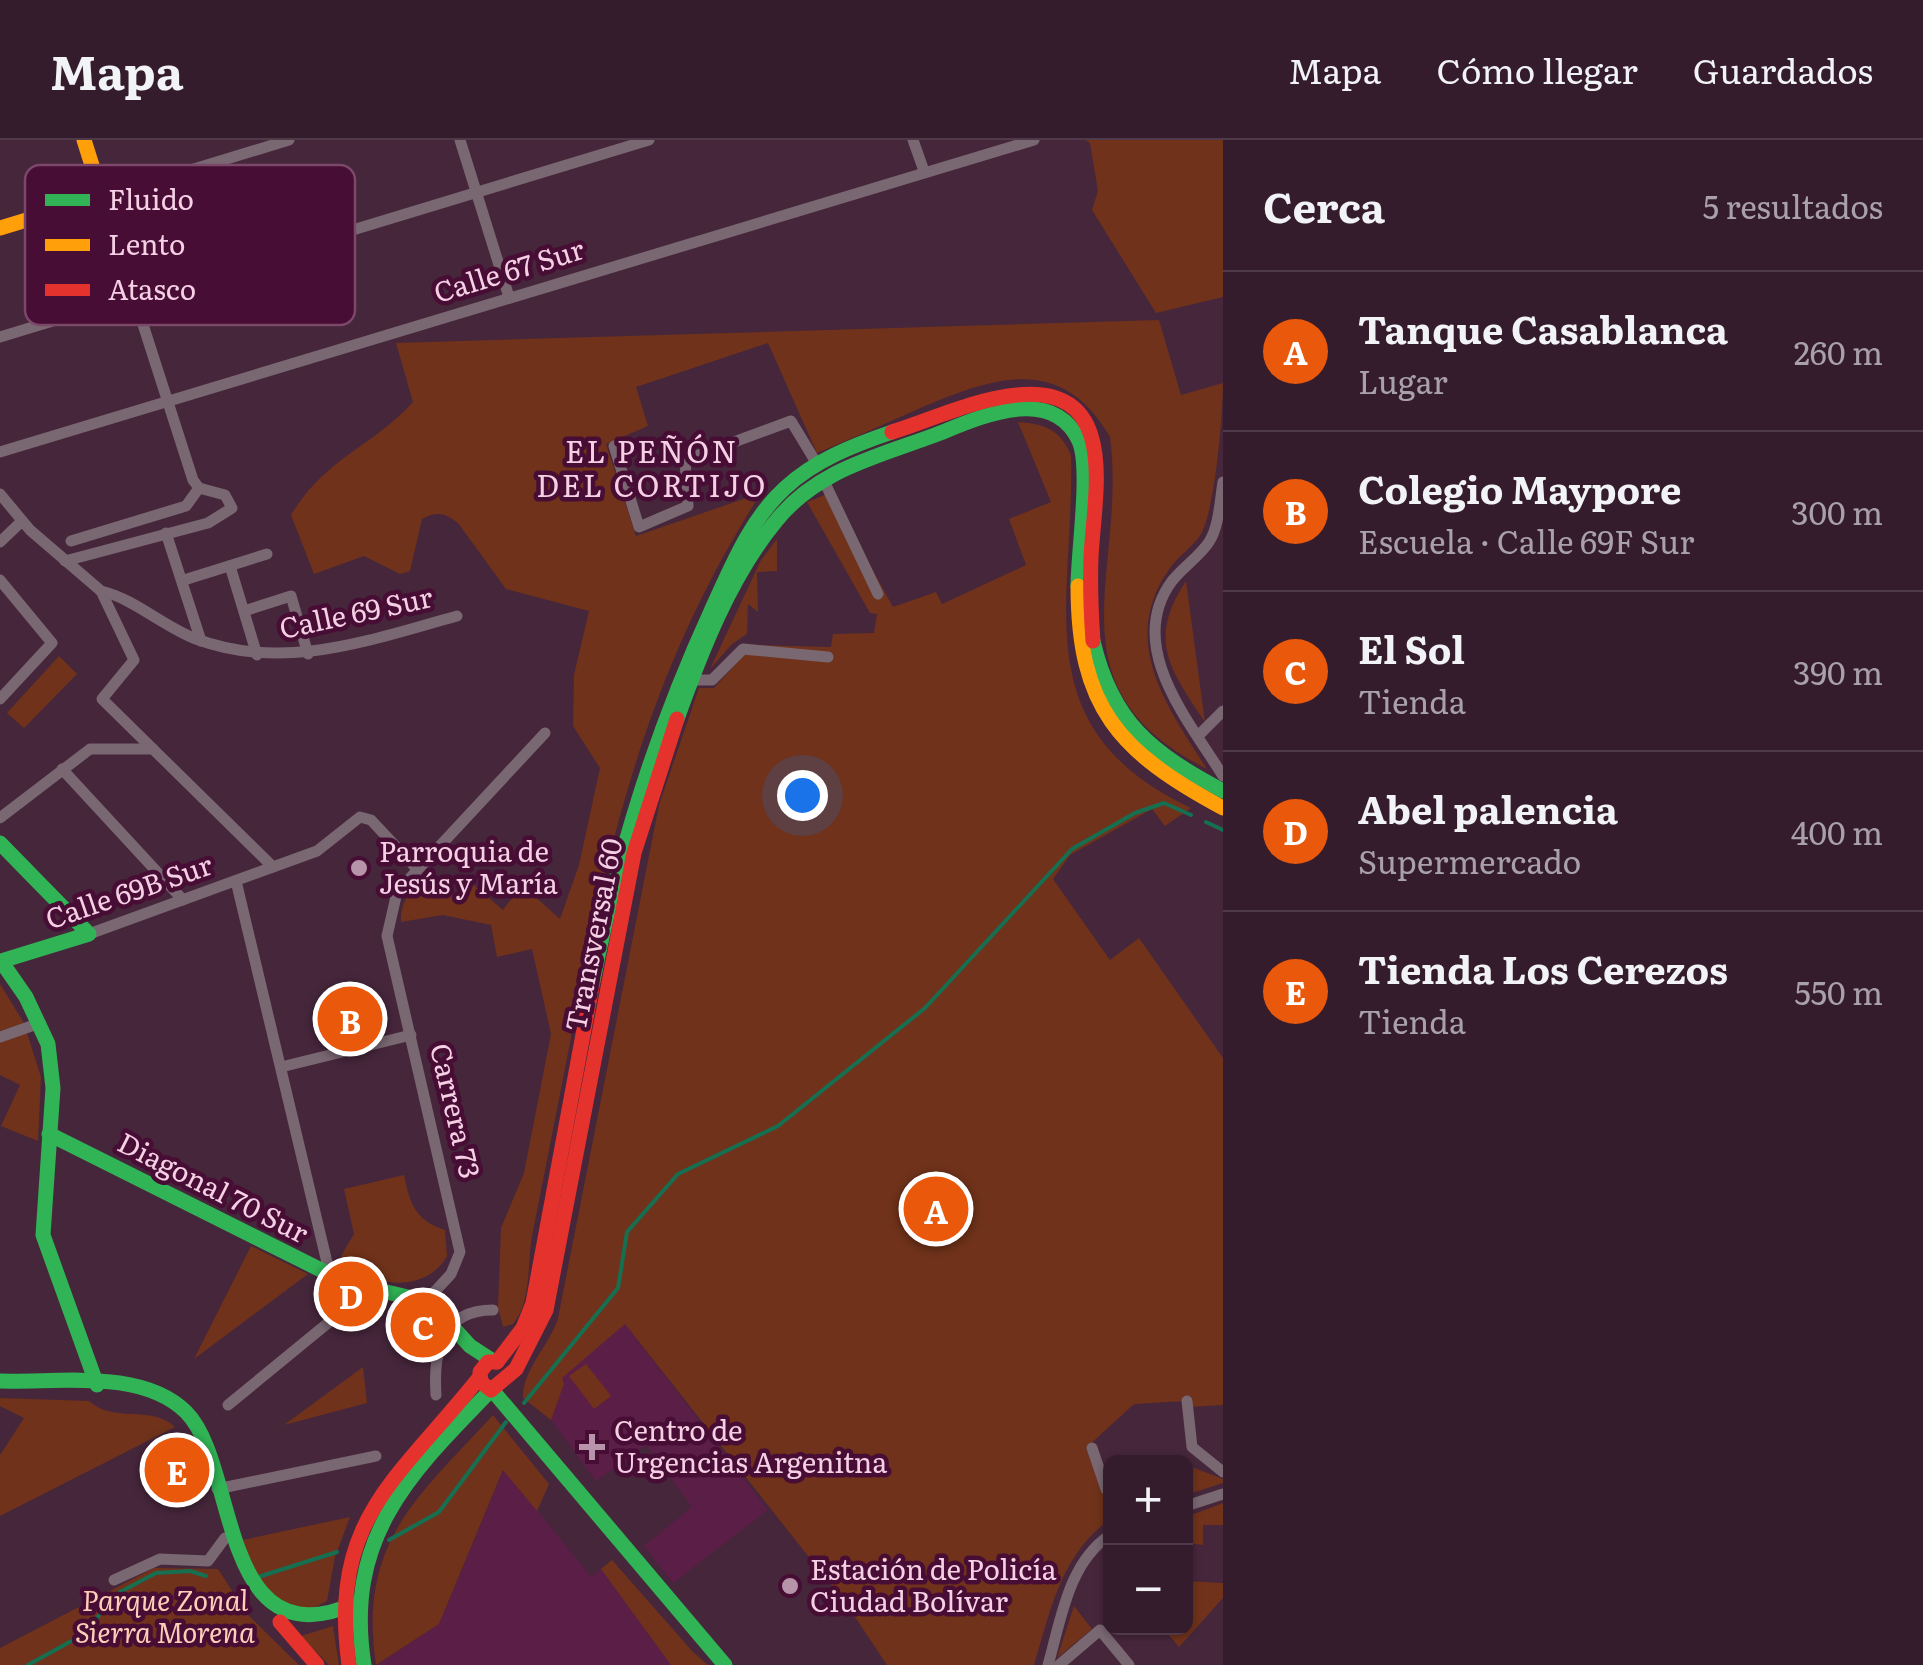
<!DOCTYPE html>
<html lang="es">
<head>
<meta charset="utf-8">
<style>
  :root { --surface:#341c2c; --page:#3f2938; --text:#f1f3f6; --muted:#a9a1a9; --line:#4e3a48; --accent:#ea580c }
  body { margin:0; font-family:Literata,serif; background:var(--page); color:var(--text) }
  .controls { position:absolute; right:30px; bottom:30px; display:grid; overflow:hidden; border-radius:15px; box-shadow:0 2px 8px #0004 }
  .controls button { width:90px; height:90px; display:grid; place-items:center; padding:0; border:0; border-bottom:2px solid var(--line); background:var(--surface); color:var(--text); font:50px sans-serif }
  .you { position:absolute; left:802px; top:655px; width:35px; height:35px; margin:-25px; border:8px solid #fff; border-radius:50%; background:#1a73e8; box-shadow:0 0 0 15px #1a73e833 }
  .badge { display:grid; place-items:center; width:65px; height:65px; border-radius:50%; background:var(--accent); color:#fff; font-size:32px; font-weight:700 }
  .pin { position:absolute; translate:-50% -50%; border:5px solid #fff; box-shadow:0 2px 10px #0006 }
  .list { margin:0; padding:0; list-style:none }
  h2 { display:flex; justify-content:space-between; align-items:center; height:130px; margin:0; padding:0 40px; font-size:42px }
  h2 small { font-size:32px; font-weight:400; color:var(--muted) }
  .list li { display:grid; grid-template-columns:65px 1fr auto; gap:30px; align-items:center; box-sizing:border-box; height:160px; padding:0 40px; border-top:2px solid var(--line) }
  .list b { display:block; font-size:38px; white-space:nowrap }
  .list p { margin:0; font-size:32px; white-space:nowrap; color:var(--muted) }
  .list em { font-size:32px; font-style:normal; color:var(--muted) }
  .map { position:relative; flex:none; width:1223px; height:1525px; overflow:hidden }
  header { display:flex; align-items:center; gap:60px; box-sizing:border-box; height:140px; padding:0 50px; background:var(--surface); border-bottom:2px solid var(--line) }
  header strong { font-size:48px }
  nav { display:flex; gap:55px; margin-inline-start:auto; font-size:35px }
  main { display:flex }
  aside { flex:1; background:var(--surface) }
  .map>svg:first-child { display:block }
  .built { fill:#5b1e47 }
  .green { fill:#70321a }
  .lines { fill:none; stroke-linecap:round; stroke-linejoin:round }
  .stream { stroke:#166f51; stroke-width:4 }
  .street { stroke:#796772; stroke-width:11 }
  .fast { stroke:#30b455; stroke-width:15 }
  .slow { stroke:#ff9f0a; stroke-width:15 }
  .jam { stroke:#e5322d; stroke-width:15 }
  .poi-dot { fill:#b894aa; stroke:#470d35; stroke-width:4 }
  .labels { text-anchor:middle; stroke-width:9; stroke-linejoin:round; paint-order:stroke }
  .street-label { font-size:28px; fill:#f5d0e5; stroke:#470d35 }
  .poi-label { font-size:28px; fill:#f5d0e5; stroke:#470d35; text-anchor:start }
  .park-label { font-size:28px; font-style:italic; fill:#feccb7; stroke:#470d35 }
  .neighbourhood-label { font-size:30px; letter-spacing:2.5px; fill:#f5d0e5; stroke:#470d35 }
  .key { fill:#470d35; stroke:#7b486a; stroke-width:2.5 }
  .key-label { font-size:28px; fill:#f5d0e5 }
</style>
</head>
<body>
<header>
<strong>Mapa</strong>
<nav><a>Mapa</a><a>Cómo llegar</a><a>Guardados</a></nav>
</header>
<main>
<div class="map">
<svg width="1223" height="1525" viewBox="0 0 1223 1525">
  <rect width="100%" height="100%" fill="#46263b"/>
  <!-- built -->
  <g class="built">
    <polygon points="624,1183 768,1370 673,1443 644,1406 692,1367 646,1305 596,1341 551,1280 564,1244 561,1238"/>
    <polygon points="504,1329 591,1437 601,1429 671,1525 377,1525 439,1484"/>
  </g>
  <!-- green -->
  <g class="green">
    <polygon points="1085,0 1223,0 1223,157 1156,173 1092,70 1098,51 1090,3"/>
    <path d="M1159 180 1181 255 1223 243C1223 274 1215 370 1201 394 1193 407 1178 416 1170 428 1118 501 1167 566 1207 629 1044 546 1128 433 1110 297 1060 211 992 238 916 270 883 285 850 299 817 313L768 203 636 247 648 286 606 304 636 396 761 353C665 503 619 654 585 827 567 917 550 1006 532 1096 527 1124 532 1161 513 1184L503 1187 498 1167 501 1088 524 1033 551 894 532 809 497 817 491 785 443 775 401 782C400 759 415 746 428 730L455 755 469 741 503 770 522 745 560 779 579 725 600 628 573 586 574 535 589 471 506 449 458 383C445 373 437 371 422 379L410 431 400 434 364 416 314 434 291 375C326 317 370 309 413 262L396 203Z"/>
    <path d="M1018 282C1044 284 1060 289 1071 315 1075 465 1022 588 1191 668L1165 686 1152 669 1070 715 1053 739 1110 820 1139 798 1223 918V1265L1188 1267 1186 1261 1134 1264 1086 1308 1101 1350 1110 1347V1379C1061 1415 1051 1469 1034 1525H887L849 1468 625 1184 562 1238 564 1244 551 1280 523 1258C522 1230 550 1205 558 1178L659 665 699 548H714L753 505 831 507 833 494 874 493 877 474 870 473 807 362 830 353 893 467 936 452 942 464 1026 425 1009 379 1051 362Z"/>
    <polygon points="777,399 777,431 757,432 758,472 748,464 747,494 732,504 710,529 761,420"/>
    <path d="M1186 441 1205 582C1170 529 1147 500 1186 441Z"/>
    <polygon points="59,516 77,534 24,588 7,573"/>
    <polygon points="0,844 24,883 0,891"/>
    <polygon points="27,893 41,937 38,1001 1,986 20,945 0,935 0,901"/>
    <path d="M404 1035C410 1064 415 1080 445 1090L447 1116C426 1155 365 1148 341 1116L354 1094 344 1049Z"/>
    <polygon points="251,1106 308,1134 194,1219"/>
    <polygon points="586,1224 611,1256 594,1269 569,1236"/>
    <polygon points="363,1227 367,1263 284,1285"/>
    <path d="M0 1258 89 1261C114 1284 151 1264 175 1287L0 1376V1315L24 1278 0 1266Z"/>
    <path d="M493 1275 549 1344 537 1371 503 1330 439 1484 376 1525C358 1402 417 1358 493 1275Z"/>
    <polygon points="1186,1325 1223,1339 1223,1343 1186,1355"/>
    <polygon points="1223,1363 1223,1385 1203,1385 1203,1405 1186,1403 1186,1377"/>
    <path d="M350 1377 335 1417 327 1461 303 1474C270 1466 249 1432 238 1401Z"/>
    <polygon points="612,1420 693,1512 708,1525 671,1525 601,1429"/>
    <polygon points="154,1428 218,1429 247,1474 299,1525 0,1525 0,1508"/>
    <polygon points="1186,1441 1223,1443 1223,1458 1179,1507 1163,1488 1186,1488"/>
    <polygon points="1074,1466 1092,1489 1057,1518"/>
    <polygon points="333,1486 339,1525 329,1525 301,1496"/>
  </g>
  <g class="lines">
    <!-- stream -->
    <g class="stream">
      <polyline points="1206,682 1223,690"/>
      <polyline points="524,1263 618,1148 627,1092 678,1034 778,986 925,868 1072,709 1135,673 1164,663 1191,675"/>
      <polyline points="389,1400 439,1372 506,1282"/>
      <polyline points="255,1438 337,1412"/>
      <polyline points="28,1525 93,1489 105,1460 156,1433 190,1431 206,1436"/>
    </g>
    <!-- street -->
    <g class="street">
      <polyline points="460,0 509,157"/>
      <polyline points="913,0 924,31"/>
      <polyline points="0,197 649,0"/>
      <polyline points="614,306 639,387 688,366 685,320 791,281 817,324"/>
      <polyline points="0,312 1034,0"/>
      <polyline points="823,339 878,454"/>
      <path d="M1223 342C1220 360 1219 387 1209 402 1199 417 1183 427 1172 441 1124 506 1189 581 1223 636"/>
      <polyline points="0,354 30,390 101,451 134,520 102,559 273,727"/>
      <polyline points="166,393 201,501"/>
      <polyline points="71,401 186,366 199,348"/>
      <polyline points="0,402 22,381"/>
      <polyline points="65,421 208,383 232,368 225,355 199,348 193,340 102,57 289,0"/>
      <polyline points="230,426 257,515"/>
      <polyline points="0,440 52,503 0,559"/>
      <polyline points="184,440 267,414"/>
      <path d="M101 451C133 458 164 487 196 499 285 532 369 500 457 476"/>
      <polyline points="244,471 291,456 308,514"/>
      <polyline points="693,540 712,540 743,509 828,517"/>
      <polyline points="1198,596 1223,571"/>
      <polyline points="62,629 183,760"/>
      <polyline points="0,678 90,609 153,609"/>
      <polyline points="236,741 330,1135"/>
      <polyline points="89,794 317,711 360,677 371,680 417,729"/>
      <polyline points="0,897 40,883"/>
      <polyline points="281,927 411,895"/>
      <polyline points="427,1160 451,1134 460,1112 387,796 397,752 545,593"/>
      <path d="M436 1255C433 1211 442 1170 493 1170"/>
      <polyline points="1187,1261 1192,1307 1223,1332"/>
      <polyline points="228,1265 367,1151"/>
      <polyline points="1092,1308 1106,1349 1110,1349"/>
      <polyline points="217,1349 376,1316"/>
      <polyline points="1186,1366 1223,1354"/>
      <polyline points="114,1440 160,1419 208,1421 225,1398"/>
      <path d="M1048 1525C1061 1480 1068 1423 1110 1395"/>
      <polyline points="1059,1525 1100,1490 1129,1525"/>
    </g>
    <!-- fast -->
    <g class="fast">
      <path d="M1093 501C1112 583 1152 613 1223 651"/>
      <path d="M677 579C701 512 730 437 776 381 817 330 876 317 935 295 976 279 1052 242 1079 301 1091 328 1078 412 1078 446"/>
      <polyline points="0,703 89,794 1,821 26,857 48,904 53,948 43,1095 97,1245"/>
      <path d="M593 841C618 711 656 591 711 471 731 428 749 381 785 348 815 320 854 305 892 292"/>
      <polyline points="49,994 347,1143 430,1162 470,1206 493,1221"/>
      <path d="M0 1241C57 1243 141 1228 186 1272 239 1324 217 1525 356 1463"/>
      <polyline points="493,1251 725,1525"/>
      <path d="M364 1525C344 1398 408 1335 491 1250"/>
    </g>
    <!-- slow -->
    <g class="slow">
      <polyline points="0,88 102,57 84,0"/>
      <path d="M1078 446C1078 568 1119 612 1223 668"/>
    </g>
    <!-- jam -->
    <g class="jam">
      <path d="M892 292C933 279 975 259 1017 255 1121 245 1094 354 1091 417 1090 445 1091 473 1093 501"/>
      <polyline points="497,1222 488,1222 480,1232 481,1242 491,1250 516,1229 546,1170 634,713 677,579"/>
      <polyline points="497,1222 523,1188 533,1163 593,841"/>
      <polyline points="280,1482 317,1525"/>
      <path d="M349 1525C329 1379 396 1342 479 1238"/>
    </g>
  </g>
  <!-- markers -->
  <g class="poi-dot">
    <circle cx="359" cy="728" r="10"/>
    <path d="M587 1292h10v10h10v10h-10v10h-10v-10h-10v-10h10z"/>
    <circle cx="790" cy="1446" r="10"/>
  </g>
  <g class="labels">
    <!-- street labels -->
    <g class="street-label">
      <text transform="translate(509 131) rotate(-17)" y="10">Calle 67 Sur</text>
      <text transform="translate(356 473) rotate(-12)" y="10">Calle 69 Sur</text>
      <text transform="translate(129 752) rotate(-19)" y="10">Calle 69B Sur</text>
      <text transform="translate(594 795) rotate(-79)" y="10">Transversal 60</text>
      <text transform="translate(455 971) rotate(77)" y="10">Carrera 73</text>
      <text transform="translate(213 1048) rotate(27)" y="10">Diagonal 70 Sur</text>
    </g>
    <!-- poi labels -->
    <g class="poi-label">
      <text x="379" y="722">Parroquia de<tspan x="379" dy="32">Jesús y María</tspan></text>
      <text x="614" y="1301">Centro de<tspan x="614" dy="32">Urgencias Argenitna</tspan></text>
      <text x="810" y="1440">Estación de Policía<tspan x="810" dy="32">Ciudad Bolívar</tspan></text>
    </g>
    <!-- park labels -->
    <g class="park-label">
      <text x="165" y="1471">Parque Zonal<tspan x="165" dy="32">Sierra Morena</tspan></text>
    </g>
    <!-- neighbourhood labels -->
    <g class="neighbourhood-label">
      <text x="652" y="323">EL PEÑÓN<tspan x="652" dy="34">DEL CORTIJO</tspan></text>
    </g>
  </g>
  <!-- legend -->
  <rect x="25" y="25" width="330" height="160" rx="15" class="key"/>
  <rect x="45" y="54" width="45" height="12" fill="#30b455"/>
  <rect x="45" y="99" width="45" height="12" fill="#ff9f0a"/>
  <rect x="45" y="144" width="45" height="12" fill="#e5322d"/>
  <g class="key-label">
    <text x="108" y="70">Fluido</text>
    <text x="108" y="115">Lento</text>
    <text x="108" y="160">Atasco</text>
  </g>
</svg>
<div class="controls">
<button>+</button>
<button>−</button>
</div>
<div class="you"></div>
<div class="pin badge" style="left:936px;top:1069px">A</div>
<div class="pin badge" style="left:350px;top:879px">B</div>
<div class="pin badge" style="left:423px;top:1185px">C</div>
<div class="pin badge" style="left:351px;top:1154px">D</div>
<div class="pin badge" style="left:177px;top:1330px">E</div>
</div>
<aside>
<h2>Cerca<small>5 resultados</small></h2>
<ul class="list">
<li><span class="badge">A</span><div><b>Tanque Casablanca</b><p>Lugar</p></div><em>260 m</em></li>
<li><span class="badge">B</span><div><b>Colegio Maypore</b><p>Escuela · Calle 69F Sur</p></div><em>300 m</em></li>
<li><span class="badge">C</span><div><b>El Sol</b><p>Tienda</p></div><em>390 m</em></li>
<li><span class="badge">D</span><div><b>Abel palencia</b><p>Supermercado</p></div><em>400 m</em></li>
<li><span class="badge">E</span><div><b>Tienda Los Cerezos</b><p>Tienda</p></div><em>550 m</em></li>
</ul>
</aside>
</main>
</body>
</html>
